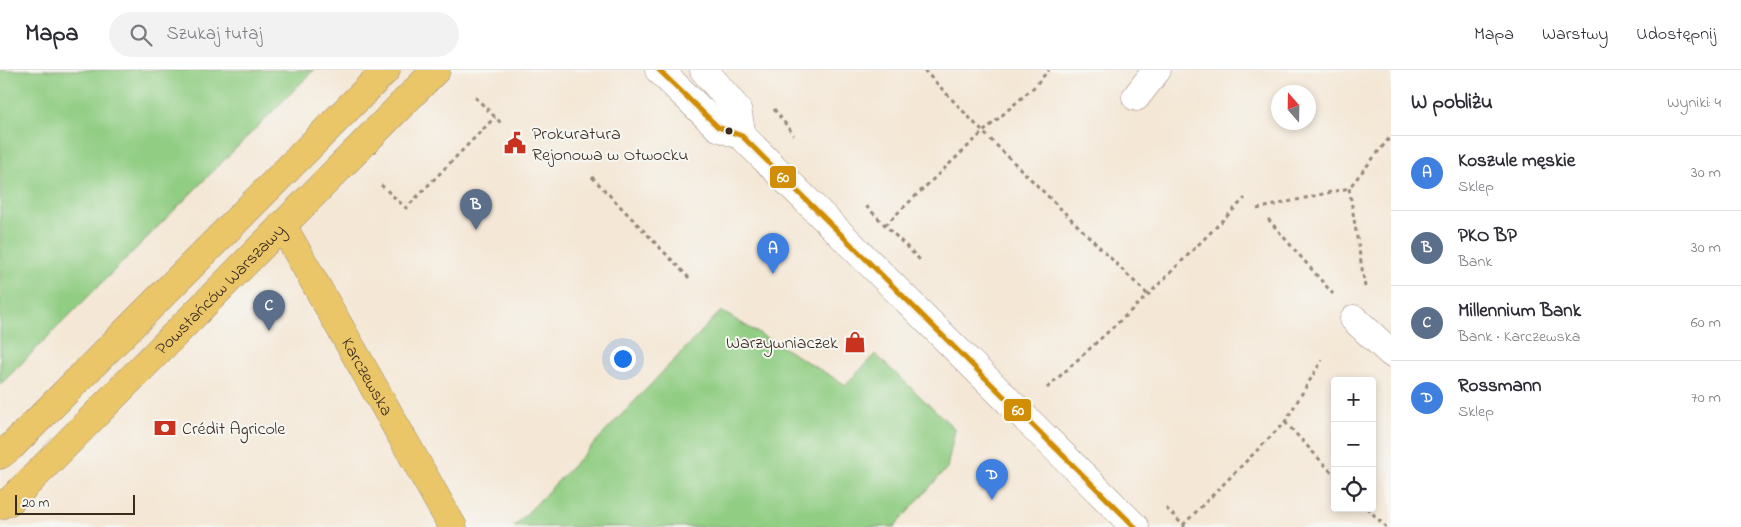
<!DOCTYPE html>
<html lang="pl">
<head>
<meta charset="utf-8">
<style>
  :root { --surface:#fff; --page:#f2f2f3; --text:#2b2b33; --muted:#7c7c81; --line:#e1e1e2; --accent:#2563eb }
  body { margin:0; font-family:"Indie Flower",sans-serif; background:var(--page); color:var(--text) }
  .controls { position:absolute; right:15px; bottom:15px; display:grid; overflow:hidden; border-radius:5px; box-shadow:0 2px 8px #0003 }
  .controls button { width:45px; height:45px; display:grid; place-items:center; padding:0; border:0; border-bottom:1px solid var(--line); background:var(--surface); color:var(--text); font:25px sans-serif }
  .compass { position:absolute; left:1271px; top:15px; width:45px; height:45px; border-radius:50%; background:var(--surface); box-shadow:0 2px 8px #0003; rotate:340deg }
  .scale { position:absolute; left:15px; bottom:12px; width:120px; box-sizing:border-box; padding-left:5px; border:2px solid #3b2a1e; border-top:0; font-size:14px; line-height:18px; white-space:nowrap; color:#3b2a1e; -webkit-text-stroke:4px #f6f6f2; paint-order:stroke }
  .you { position:absolute; left:622px; top:288px; width:18px; height:18px; margin:-12px; border:4px solid #fff; border-radius:50%; background:#1a73e8; box-shadow:0 0 0 8px #1a73e833 }
  .badge { display:grid; place-items:center; width:32px; height:32px; border-radius:50%; background:var(--accent); color:#fff; font-size:16px; font-weight:700 }
  .pin { position:absolute; translate:-50% -41px; filter:drop-shadow(0 1px 2px #0008) }
  .pin::after { content:''; position:absolute; top:26px; width:18px; height:15px; background:inherit; clip-path:polygon(0 0,100% 0,50% 100%) }
  .list { margin:0; padding:0; list-style:none }
  h2 { display:flex; justify-content:space-between; align-items:center; height:65px; margin:0; padding:0 20px; font-size:21px }
  h2 small { font-size:16px; font-weight:400; color:var(--muted) }
  .list li { display:grid; grid-template-columns:32px 1fr auto; gap:15px; align-items:center; box-sizing:border-box; height:75px; padding:0 20px; border-top:1px solid var(--line) }
  .list b { display:block; font-size:19px; white-space:nowrap }
  .list p { margin:0; font-size:16px; white-space:nowrap; color:var(--muted) }
  .list em { font-size:16px; font-style:normal; color:var(--muted) }
  .icon { flex:none; width:28px; height:28px; fill:none; stroke:currentColor; stroke-width:2; stroke-linecap:round; stroke-linejoin:round }
  .map { position:relative; flex:none; width:1391px; height:457px; overflow:hidden }
  header { display:flex; align-items:center; gap:30px; box-sizing:border-box; height:70px; padding:0 25px; background:var(--surface); border-bottom:1px solid var(--line) }
  header strong { font-size:24px }
  nav { display:flex; gap:28px; margin-inline-start:auto; font-size:18px }
  .search { width:350px; height:45px; background:var(--page); display:flex; align-items:center; gap:12px; box-sizing:border-box; padding:0 18px; border-radius:28px; color:var(--muted); font-size:19px }
  main { display:flex }
  aside { flex:1; background:var(--surface) }
  .map>svg:first-child { display:block }
  .green { fill:#91cd83; stroke:#667c50 }
  .lines { fill:none; stroke-linecap:round; stroke-linejoin:round }
  .minor-casing { stroke:#98887a; stroke-width:29 }
  .major-casing { stroke:#98887a; stroke-width:29 }
  .path { stroke:#98887a; stroke-width:3; stroke-dasharray:4 4; stroke-linecap:butt }
  .minor { stroke:#fff; stroke-width:28 }
  .major { stroke:#eac669; stroke-width:28 }
  .bus-1-casing { stroke:#f6f6f2; stroke-width:9 }
  .bus-1 { stroke:#d18d06; stroke-width:5 }
  .bus-dot { fill:#3b2a1e; stroke:#f6f6f2; stroke-width:2 }
  .labels { text-anchor:middle; stroke-width:4; stroke-linejoin:round; paint-order:stroke }
  .poi-label { font-size:18px; fill:#3b2a1e; stroke:#f6f6f2; text-anchor:start }
  .street-label { font-size:18px; fill:#3b2a1e; stroke:#f6f6f2 }
  .line-badge { stroke:#f6f6f2; stroke-width:2 }
  .badge-label { font-size:14px; text-anchor:middle; font-weight:bold; fill:#fff }
</style>
</head>
<body>
<header>
<strong>Mapa</strong>
<div class="search"><svg class="icon" aria-label="search" viewBox="0 0 24 24"><circle cx="10" cy="10" r="6"/><path d="M15 15l6 6"/></svg>Szukaj tutaj</div>
<nav><a>Mapa</a><a>Warstwy</a><a>Udostępnij</a></nav>
</header>
<main>
<div class="map">
<svg width="1391" height="457" viewBox="0 0 1391 457">
  <rect width="100%" height="100%" fill="#f6f6f2"/>
  <filter id="ink" filterUnits="userSpaceOnUse"><feTurbulence type="fractalNoise" baseFrequency=".02" numOctaves="2"/><feDisplacementMap in="SourceGraphic" scale="10" xChannelSelector="R" yChannelSelector="G"/><feConvolveMatrix kernelMatrix="1 2 1 2 8 2 1 2 1" color-interpolation-filters="sRGB"/></filter>
  <filter id="wash" filterUnits="userSpaceOnUse"><feTurbulence type="fractalNoise" baseFrequency=".0096" numOctaves="4" result="noise"/><feDisplacementMap in="SourceGraphic" scale="20" xChannelSelector="R" yChannelSelector="G"/><feGaussianBlur stdDeviation="1.12" result="paint"/><feColorMatrix in="noise" values="0 0 0 0 0 0 0 0 0 0 0 0 0 0 0 0 0 1.4 0 .05"/><feComposite in="paint" operator="in"/></filter>
  <g filter="url(#wash)">
    <rect width="100%" height="100%" fill="#f4e7d5"/>
    <!-- green -->
    <g class="green">
      <polygon points="0,0 314,0 0,315"/>
      <polygon points="721,241 846,315 875,284 955,359 947,398 894,457 514,457"/>
    </g>
  </g>
  <g filter="url(#ink)">
    <g class="lines">
      <!-- minor casing -->
      <g class="minor-casing">
        <g id="minor">
          <polyline points="659,0 718,57 742,66 1135,457"/>
          <polyline points="704,0 737,39 742,66"/>
          <polyline points="1136,27 1157,0"/>
          <polyline points="1354,249 1391,283"/>
        </g>
      </g>
      <!-- major casing -->
      <g class="major-casing">
        <g id="major">
          <path id="s1" d="M282 155 453 457"/>
          <polyline points="0,385 12,376 386,0"/>
          <path id="s2" d="M0 435 10 431 32 409 436 0"/>
        </g>
      </g>
      <!-- path -->
      <g class="path">
        <polyline points="924,0 983,62 1148,225"/>
        <polyline points="475,27 501,53"/>
        <polyline points="774,39 794,65"/>
        <polyline points="592,107 690,209"/>
        <polyline points="381,115 406,138 495,47"/>
        <polyline points="866,136 920,190"/>
        <polyline points="1257,139 1349,118"/>
        <polyline points="1268,149 1333,224"/>
        <polyline points="885,155 983,62 1034,17 1049,0"/>
        <polyline points="1365,217 1349,118 1391,66"/>
        <polyline points="1047,318 1148,225 1245,128"/>
        <polyline points="1285,352 1335,406"/>
        <polyline points="1166,438 1185,457"/>
        <polyline points="1367,438 1386,457"/>
        <polyline points="1183,455 1285,352 1322,290"/>
      </g>
      <!-- minor -->
      <use href="#minor" class="minor"/>
      <!-- major -->
      <use href="#major" class="major"/>
      <!-- bus-1 casing -->
      <g class="bus-1-casing">
        <polyline id="bus-1" points="659,0 718,57 742,66 1135,457"/>
      </g>
      <!-- bus-1 -->
      <use href="#bus-1" class="bus-1"/>
    </g>
  </g>
  <!-- icons -->
  <defs>
    <g id="civic-bare" transform="scale(1.725)"><path d="M-.6-6.5H3V-4.5H.6V-3L4-1V1h2V6H-6V1h2V-1L-.6-3ZM-1.2 2.5V6h2.4V2.5Z" fill="#c8321e" stroke="#f6f6f2" stroke-width="2.5" paint-order="stroke"/></g>
    <g id="shop-bare" transform="scale(1.725)"><path d="M-5-2.5h2.3a2.7 3.5 0 0 1 5.4 0H5L5.5 6h-11ZM-1.5-2.5h3a1.5 2.3 0 0 0-3 0Z" fill="#c8321e" stroke="#f6f6f2" stroke-width="2.5" paint-order="stroke"/></g>
    <g id="bank-bare" transform="scale(1.725)"><path d="M-6-4H6V4H-6ZM0-2.3a2.3 2.3 0 1 0 0 4.6a2.3 2.3 0 1 0 0-4.6Z" fill="#c8321e" stroke="#f6f6f2" stroke-width="2.5" paint-order="stroke"/></g>
  </defs>
  <g fill-rule="evenodd">
    <use href="#civic-bare" x="515" y="73"/>
    <use href="#shop-bare" x="855" y="272"/>
    <use href="#bank-bare" x="165" y="358"/>
  </g>
  <!-- markers -->
  <circle class="bus-dot" cx="729" cy="61" r="4.5"/>
  <g class="labels">
    <!-- poi labels -->
    <g class="poi-label">
      <text x="532" y="69">Prokuratura<tspan x="532" dy="21">Rejonowa w Otwocku</tspan></text>
      <text x="838" y="278" text-anchor="end">Warzywniaczek</text>
      <text x="182" y="364">Crédit Agricole</text>
    </g>
    <!-- street labels -->
    <g class="street-label">
      <text dy="6" stroke="none"><textPath href="#s2" startOffset="309">Powstańców Warszawy</textPath></text>
      <text dy="6" stroke="none"><textPath href="#s1" startOffset="174">Karczewska</textPath></text>
    </g>
  </g>
  <g class="line-badge">
    <rect x="769" y="95" width="28" height="24" rx="5" fill="#d18d06"/>
    <rect x="1003" y="328" width="29" height="24" rx="5" fill="#d18d06"/>
  </g>
  <g class="badge-label">
    <text x="783" y="112">60</text>
    <text x="1018" y="345">60</text>
  </g>
</svg>
<div class="controls">
<button>+</button>
<button>−</button>
<button><svg class="icon" aria-label="locate" viewBox="0 0 24 24"><circle cx="12" cy="12" r="6"/><path d="M12 2v4M12 18v4M2 12h4M18 12h4"/></svg></button>
</div>
<svg class="compass" viewBox="-18 -18 36 36"><path d="M0-13l5 13h-10z" fill="#e53935"/><path d="M0 13l5-13h-10z" fill="#7c7c81"/></svg>
<div class="scale">20 m</div>
<div class="you"></div>
<div class="pin badge" style="left:773px;top:204px;background:#3f7fe0">A</div>
<div class="pin badge" style="left:476px;top:160px;background:#5c6f8a">B</div>
<div class="pin badge" style="left:269px;top:261px;background:#5c6f8a">C</div>
<div class="pin badge" style="left:992px;top:430px;background:#3f7fe0">D</div>
</div>
<aside>
<h2>W pobliżu<small>Wyniki: 4</small></h2>
<ul class="list">
<li><span class="badge" style="background:#3f7fe0">A</span><div><b>Koszule męskie</b><p>Sklep</p></div><em>30 m</em></li>
<li><span class="badge" style="background:#5c6f8a">B</span><div><b>PKO BP</b><p>Bank</p></div><em>30 m</em></li>
<li><span class="badge" style="background:#5c6f8a">C</span><div><b>Millennium Bank</b><p>Bank · Karczewska</p></div><em>60 m</em></li>
<li><span class="badge" style="background:#3f7fe0">D</span><div><b>Rossmann</b><p>Sklep</p></div><em>70 m</em></li>
</ul>
</aside>
</main>
</body>
</html>
